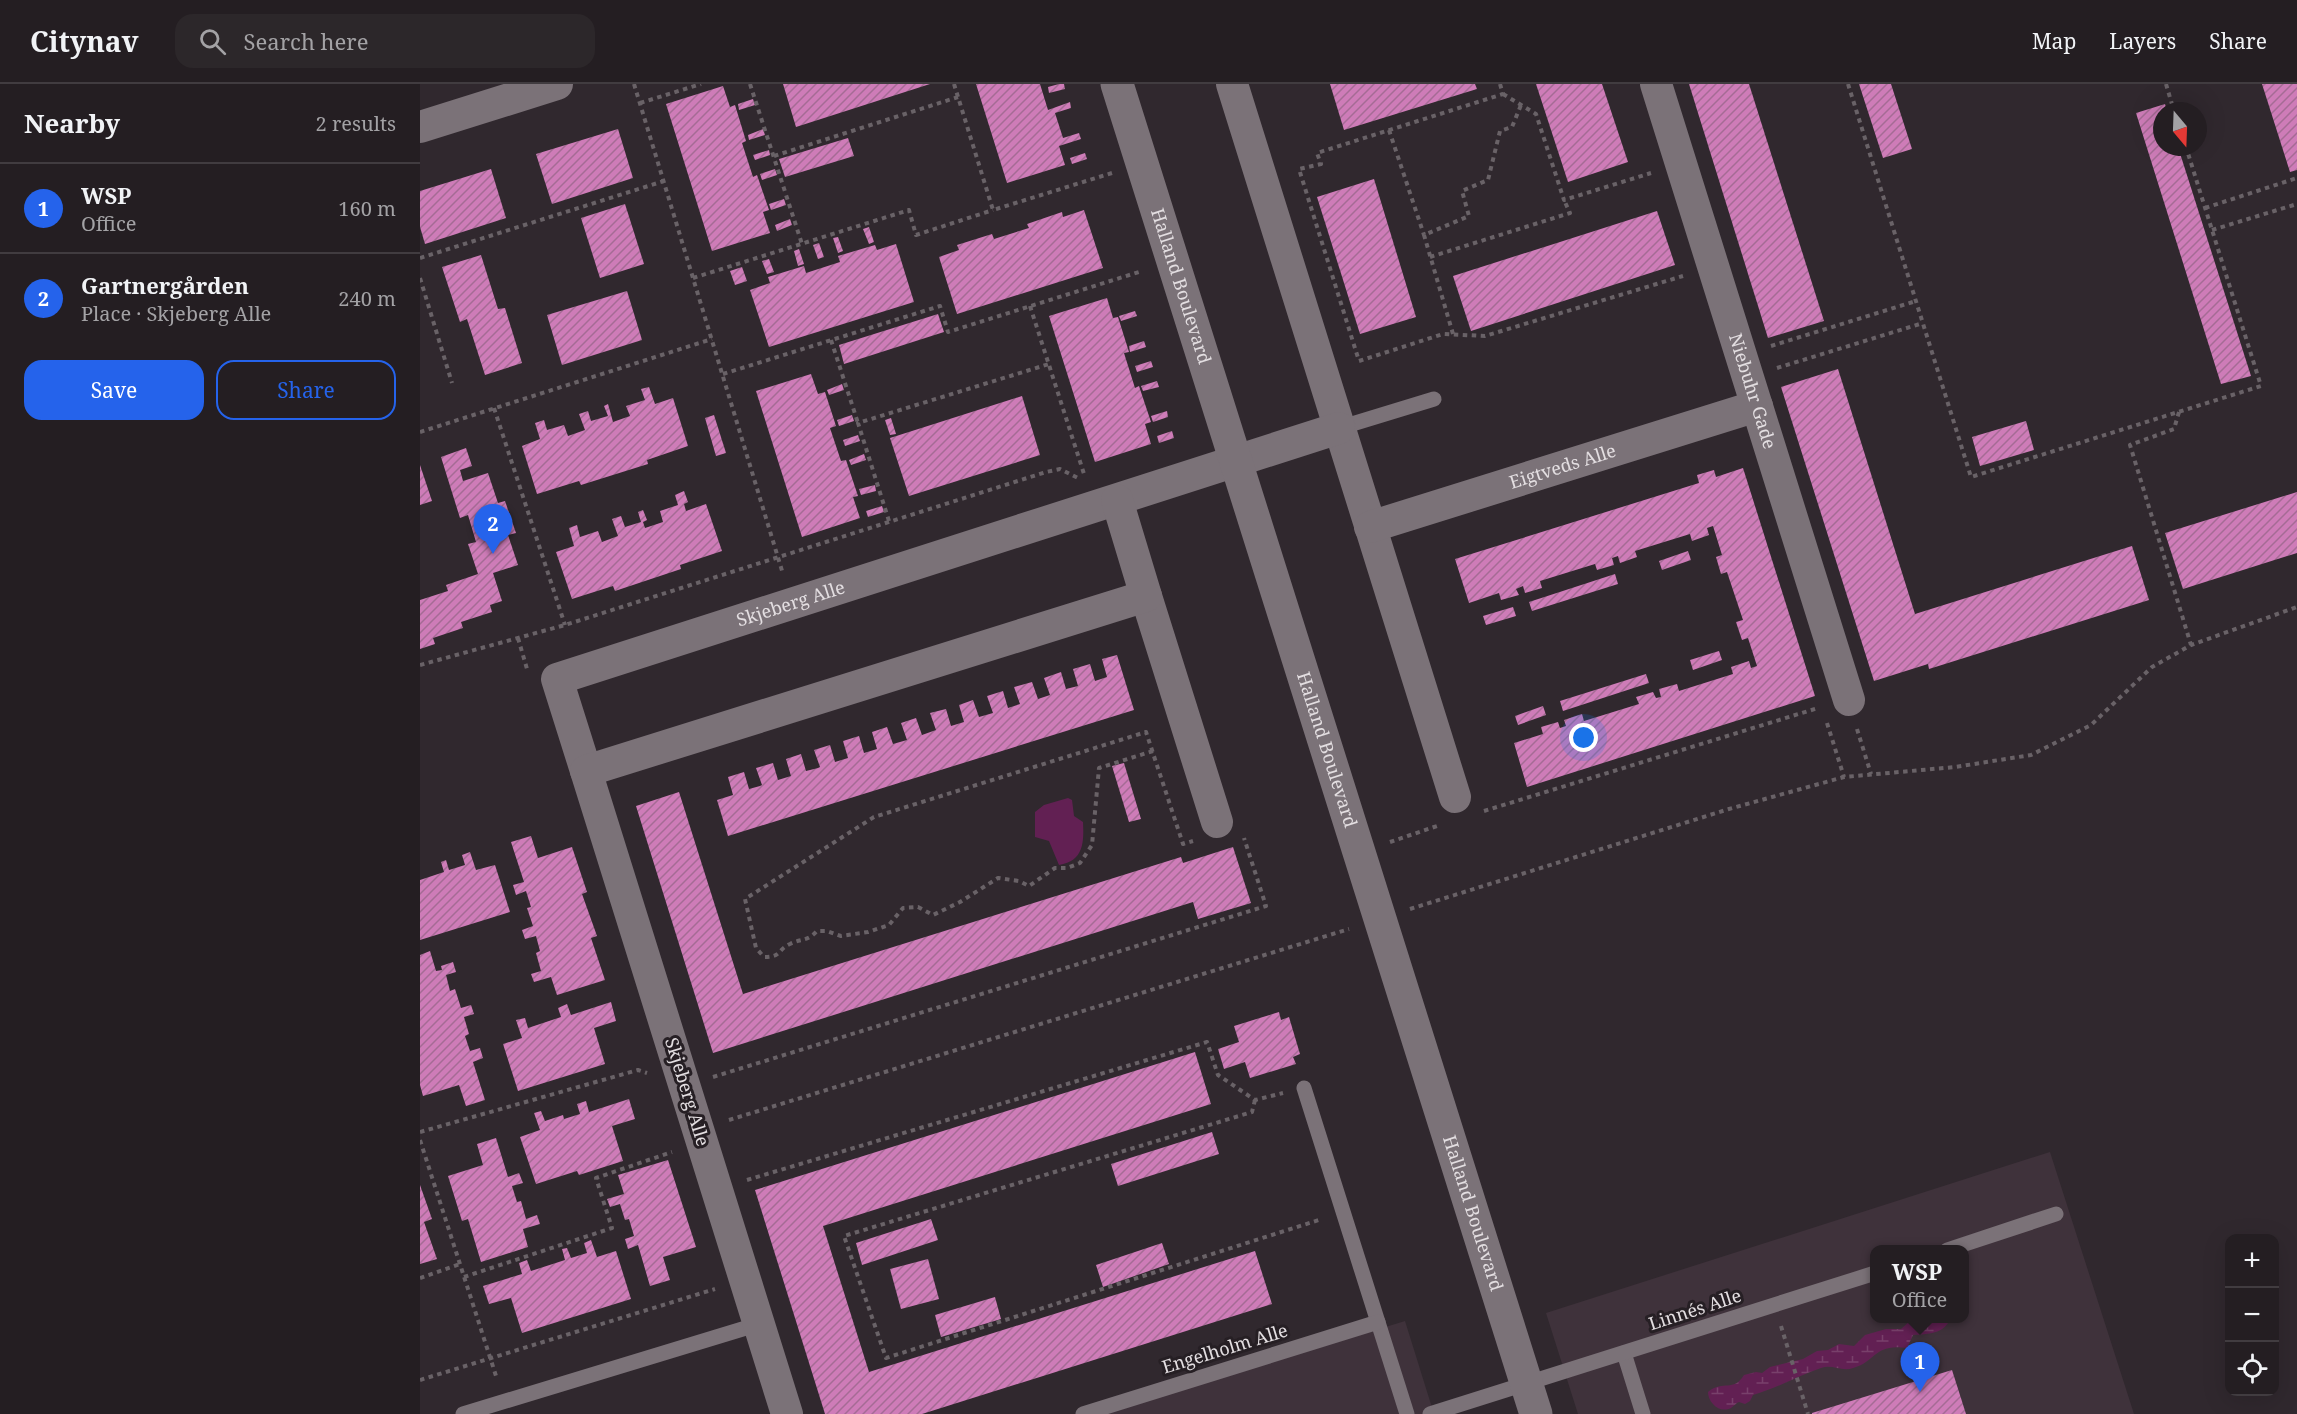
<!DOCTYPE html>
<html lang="en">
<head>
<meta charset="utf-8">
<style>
  :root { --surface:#241e22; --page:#2c272a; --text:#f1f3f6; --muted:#a3a2a5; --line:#413c40; --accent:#2563eb }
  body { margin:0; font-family:"Noto Serif",serif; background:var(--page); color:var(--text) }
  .controls { position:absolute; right:18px; bottom:18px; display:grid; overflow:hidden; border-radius:12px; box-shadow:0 6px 24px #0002 }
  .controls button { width:54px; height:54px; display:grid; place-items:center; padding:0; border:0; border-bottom:2px solid var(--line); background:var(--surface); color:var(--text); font:30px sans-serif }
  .compass { position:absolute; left:1733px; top:18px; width:54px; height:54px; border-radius:50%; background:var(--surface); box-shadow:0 6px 24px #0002; rotate:161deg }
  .you { position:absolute; left:1164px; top:654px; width:21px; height:21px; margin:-15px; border:4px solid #fff; border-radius:50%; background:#1a73e8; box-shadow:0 0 0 9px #1a73e833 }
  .badge { display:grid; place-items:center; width:39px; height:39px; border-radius:50%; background:var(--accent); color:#fff; font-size:20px; font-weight:700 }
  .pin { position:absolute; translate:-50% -50px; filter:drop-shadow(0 2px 3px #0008) }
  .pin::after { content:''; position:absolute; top:32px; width:21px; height:18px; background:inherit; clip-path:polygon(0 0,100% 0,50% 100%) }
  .popup { position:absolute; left:1450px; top:1161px; width:99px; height:78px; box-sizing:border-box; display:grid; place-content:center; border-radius:12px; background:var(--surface); filter:drop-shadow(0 2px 4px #0005); font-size:20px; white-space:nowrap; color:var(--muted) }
  .popup b { font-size:22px; color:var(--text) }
  .popup::after { content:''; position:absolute; left:50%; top:100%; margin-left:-12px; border:12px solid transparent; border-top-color:var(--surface) }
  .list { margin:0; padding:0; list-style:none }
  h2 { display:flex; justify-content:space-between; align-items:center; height:78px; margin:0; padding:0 24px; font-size:26px }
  h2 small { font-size:20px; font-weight:400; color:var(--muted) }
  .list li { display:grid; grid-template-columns:39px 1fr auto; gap:18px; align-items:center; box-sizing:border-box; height:90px; padding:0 24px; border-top:2px solid var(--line) }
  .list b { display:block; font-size:22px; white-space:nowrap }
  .list p { margin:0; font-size:20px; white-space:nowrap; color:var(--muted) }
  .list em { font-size:20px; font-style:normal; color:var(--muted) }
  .actions { display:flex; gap:12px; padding:18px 24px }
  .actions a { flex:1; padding:14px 0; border:2px solid var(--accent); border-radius:18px; text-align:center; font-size:21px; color:var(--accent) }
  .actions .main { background:var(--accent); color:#fff }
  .icon { flex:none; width:33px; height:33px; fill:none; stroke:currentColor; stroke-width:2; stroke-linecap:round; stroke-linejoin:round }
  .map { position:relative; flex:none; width:1877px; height:1330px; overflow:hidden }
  header { display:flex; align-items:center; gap:36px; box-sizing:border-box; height:84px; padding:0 30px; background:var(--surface); border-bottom:2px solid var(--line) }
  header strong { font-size:28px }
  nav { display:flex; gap:33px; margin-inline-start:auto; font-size:21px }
  .search { width:420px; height:54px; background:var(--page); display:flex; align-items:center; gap:15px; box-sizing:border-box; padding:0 21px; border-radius:18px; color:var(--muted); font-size:22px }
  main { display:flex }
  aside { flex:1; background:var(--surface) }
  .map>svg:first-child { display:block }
  .built { fill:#3f323b; fill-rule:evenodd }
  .wetland { fill:url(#wetland-marsh) }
  .park { fill:#622053 }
  .building { fill:url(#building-hatch) }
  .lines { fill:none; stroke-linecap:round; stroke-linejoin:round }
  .path { stroke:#696267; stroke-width:4; stroke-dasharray:4.5 4.5; stroke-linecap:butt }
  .service { stroke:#7b7278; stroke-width:15 }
  .minor { stroke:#7b7278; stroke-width:32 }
  .tertiary { stroke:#7b7278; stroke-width:33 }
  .labels { text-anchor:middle; stroke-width:6; stroke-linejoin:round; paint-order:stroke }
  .street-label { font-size:18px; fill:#e3dee1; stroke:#261f24 }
</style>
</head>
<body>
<header>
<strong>Citynav</strong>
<div class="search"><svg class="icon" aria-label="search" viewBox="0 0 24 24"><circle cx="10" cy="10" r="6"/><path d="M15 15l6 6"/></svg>Search here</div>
<nav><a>Map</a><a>Layers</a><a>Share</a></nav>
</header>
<main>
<aside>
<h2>Nearby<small>2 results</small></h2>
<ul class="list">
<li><span class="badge">1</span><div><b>WSP</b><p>Office</p></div><em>160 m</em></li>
<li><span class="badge">2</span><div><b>Gartnergården</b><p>Place · Skjeberg Alle</p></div><em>240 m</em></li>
</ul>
<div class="actions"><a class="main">Save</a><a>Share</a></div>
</aside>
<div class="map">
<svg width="1877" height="1330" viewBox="0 0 1877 1330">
  <defs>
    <pattern id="wetland-marsh" width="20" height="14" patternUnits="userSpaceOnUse" patternTransform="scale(1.5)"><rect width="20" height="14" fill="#622053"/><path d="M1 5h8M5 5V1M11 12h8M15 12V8" fill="none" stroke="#78406b"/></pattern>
    <pattern id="building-hatch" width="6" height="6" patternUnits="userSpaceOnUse" patternTransform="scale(1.5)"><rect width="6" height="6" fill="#ce7cb8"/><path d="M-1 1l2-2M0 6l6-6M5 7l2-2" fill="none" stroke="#a56b95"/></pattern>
  </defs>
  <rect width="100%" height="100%" fill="#30282e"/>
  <!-- built -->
  <g class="built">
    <path d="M1630 1068 1714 1330H1158L1126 1229ZM1455 1166H1545V1234H1455Z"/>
    <polygon points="985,1237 1014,1330 685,1330"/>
  </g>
  <!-- wetland -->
  <path class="wetland" d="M1509 1234 1530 1235C1524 1250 1508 1250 1493 1251L1487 1264C1454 1259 1457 1277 1433 1284 1422 1288 1412 1280 1401 1284 1378 1292 1357 1304 1333 1311L1330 1317 1325 1320 1319 1318C1316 1319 1314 1322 1311 1324 1299 1330 1288 1318 1288 1308 1304 1295 1313 1309 1324 1291L1336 1288 1342 1289 1350 1283 1383 1275 1397 1267 1408 1266 1419 1260 1434 1262 1445 1251 1466 1245H1481L1490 1237Z"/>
  <!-- park -->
  <path class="park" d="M648 714 652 716 654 732 663 738C664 758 664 777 639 781L629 757 615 753V728L624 721Z"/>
  <!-- building -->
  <g class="building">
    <polygon points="363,0 510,0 376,43"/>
    <polygon points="556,0 620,0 628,26 650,18 651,24 635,29 643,54 659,49 661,55 639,62 645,81 587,99"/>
    <polygon points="639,0 644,0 645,5 629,9 628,3"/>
    <polygon points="910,0 1055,0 1057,5 924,46"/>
    <polygon points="1116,0 1182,0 1208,78 1148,98"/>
    <polygon points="1269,0 1329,0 1404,237 1348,254"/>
    <polygon points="1439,0 1471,0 1492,65 1463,74"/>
    <polygon points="1842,0 1877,0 1877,86 1870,88"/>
    <polygon points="303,2 310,23 315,21 326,57 322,59 333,93 337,91 349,126 343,128 350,149 292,167 246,20"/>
    <polygon points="333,15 335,21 319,26 318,20"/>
    <polygon points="1745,20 1747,27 1742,27 1742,63 1758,63 1831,292 1801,300 1716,29"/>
    <polygon points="198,45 213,94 132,120 116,70"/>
    <polygon points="343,45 345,51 329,56 328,51"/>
    <polygon points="428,54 434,72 365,93 359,75"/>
    <polygon points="349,66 350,71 335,76 333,71"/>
    <polygon points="665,69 667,75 652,80 650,74"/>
    <polygon points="71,85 86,134 5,160 0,143 0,107"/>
    <polygon points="355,85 357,91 342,96 340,90"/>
    <polygon points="954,95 996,233 940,250 897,113"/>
    <polygon points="364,115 366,121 351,126 349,120"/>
    <polygon points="205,120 224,180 180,194 161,134"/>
    <polygon points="664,126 683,184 537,230 519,173 539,166 537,161 572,150 574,155 609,144 607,140 642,128 643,133"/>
    <polygon points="1237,127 1255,181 1051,247 1033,192"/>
    <polygon points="370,135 372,141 357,147 355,141"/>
    <polygon points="449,143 454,158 449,160 443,145"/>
    <polygon points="418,153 423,167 418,169 413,154"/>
    <polygon points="399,159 404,173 398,175 393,161"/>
    <polygon points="476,160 494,218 349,263 330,206 350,199 348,193 384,182 386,189 420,178 418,172 455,161 457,166"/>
    <polygon points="379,165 384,180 378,182 374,167"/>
    <polygon points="61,171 78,225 85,224 102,279 65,291 47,235 40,238 22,183"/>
    <polygon points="349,175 354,188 347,190 342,177"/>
    <polygon points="322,183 327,197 315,201 310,187"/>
    <polygon points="207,207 222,256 142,281 127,231"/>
    <polygon points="687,214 693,234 698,233 709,268 704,269 715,304 719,302 731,338 725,340 731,360 675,378 629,232"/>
    <polygon points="715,227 717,232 701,237 699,232"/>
    <polygon points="518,230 524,248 424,280 419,261"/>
    <polygon points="724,257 726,263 710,268 709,262"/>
    <polygon points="731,277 733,283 717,288 715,282"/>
    <polygon points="1418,285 1495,530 1712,462 1729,516 1509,585 1508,580 1454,597 1361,303"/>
    <polygon points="391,290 398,310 405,308 416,342 410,344 421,377 426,376 438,412 433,413 440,434 382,453 336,307"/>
    <polygon points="737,297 739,303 723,307 721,302"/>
    <polygon points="422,300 424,306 409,311 407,306"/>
    <polygon points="229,303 235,320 253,314 268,362 227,376 228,380 161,401 159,397 117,410 102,362 120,355 115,339 124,336 127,346 144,341 148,352 165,346 159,330 168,327 171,337 188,332 184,322 188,320 193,338 210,332 206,322 225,316 221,305"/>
    <polygon points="602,312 620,371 489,412 470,354"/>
    <polygon points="747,327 748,333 733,338 731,332"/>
    <polygon points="294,331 306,369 296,372 285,334"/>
    <polygon points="432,331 434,337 419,342 417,336"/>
    <polygon points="471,334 476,350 470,351 465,336"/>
    <polygon points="1606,337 1614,366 1560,382 1552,353"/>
    <polygon points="752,347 754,354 739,359 737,352"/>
    <polygon points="438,351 440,357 425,362 423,356"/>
    <polygon points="46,364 52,382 40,386 43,397 68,389 78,419 85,417 96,449 88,451 98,481 73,489 82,517 70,521 72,528 41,538 43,544 13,554 15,560 0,565 0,516 28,507 26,501 58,490 48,460 56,458 48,431 40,434 21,373"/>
    <polygon points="444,370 446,376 431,381 429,376"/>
    <polygon points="0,381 12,417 0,421"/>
    <polygon points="1323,384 1395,612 1107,703 1094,659 1123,650 1121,643 1138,638 1140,644 1146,642 1144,636 1162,630 1164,637 1219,620 1216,613 1233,608 1236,614 1241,613 1239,605 1257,600 1259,607 1313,590 1311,583 1329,577 1331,584 1337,582 1328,554 1322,556 1316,538 1323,536 1307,488 1301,490 1296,473 1302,471 1293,442 1287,444 1289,451 1272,457 1270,450 1215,467 1217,473 1200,479 1198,472 1192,474 1194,481 1177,486 1175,480 1120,497 1122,504 1105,509 1103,502 1096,505 1099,511 1081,516 1079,509 1049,519 1035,475 1279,399 1277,391 1294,386 1296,393"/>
    <polygon points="455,401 456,407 441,411 439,405"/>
    <polygon points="264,407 268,418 264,420 266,427 286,420 302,467 260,481 261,485 195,507 193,502 152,515 136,468 154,462 149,444 157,441 160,453 178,447 182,458 198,452 192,435 201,432 205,443 221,438 218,428 223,426 227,436 223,438 225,444 243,438 240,427 258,421 255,411"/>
    <polygon points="1877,408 1877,469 1763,505 1745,449"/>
    <polygon points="462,422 464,428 448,433 446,427"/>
    <polygon points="1268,467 1271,476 1242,486 1239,477"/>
    <polygon points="1195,490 1198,500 1112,527 1109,518"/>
    <polygon points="1093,523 1096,532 1066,541 1063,532"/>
    <polygon points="1299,567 1302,576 1273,586 1270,576"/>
    <polygon points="697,571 714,626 308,752 297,716 313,711 308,693 324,688 329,705 340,702 342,701 336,684 353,679 358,696 371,692 366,675 381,670 386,687 398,684 400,683 394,666 410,661 415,678 428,674 423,657 439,652 444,669 457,665 452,648 467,643 473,660 487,656 481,639 496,634 502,651 516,646 510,629 526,625 531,642 544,638 539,621 553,616 559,633 573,629 567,612 583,607 588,624 600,620 594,603 612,598 618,615 630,611 624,594 641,588 646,605 658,602 653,585 670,580 675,597 687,593 682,575"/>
    <polygon points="1226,590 1229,599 1143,627 1140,617"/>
    <polygon points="1123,622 1126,631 1098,641 1095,632"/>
    <polygon points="704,679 721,735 709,738 692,682"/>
    <polygon points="259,708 323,910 761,773 763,779 813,763 831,819 778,835 773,818 293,969 216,722"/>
    <polygon points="111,752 118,774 152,763 167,808 162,810 177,852 171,854 185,896 137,911 131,893 114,898 111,890 121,887 116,869 120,867 116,852 105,855 102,846 113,842 107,824 111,823 106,807 96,811 93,801 104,798 91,758"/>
    <polygon points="50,768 56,786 75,781 90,828 0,856 0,796 24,788 21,778 26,776 29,786 45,781 42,771"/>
    <polygon points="10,867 16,887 22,886 21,882 33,878 36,888 26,891 30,907 35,905 41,924 51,921 54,930 44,933 49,950 45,952 50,967 60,964 63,974 53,978 65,1016 46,1022 39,1001 3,1012 0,1001 0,871"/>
    <polygon points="191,918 196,937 174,944 185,980 98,1007 83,960 102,954 96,936 105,934 108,944 141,933 138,924 147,920 151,931"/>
    <polygon points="859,928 861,936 869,933 880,970 873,973 876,980 830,994 825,978 804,985 798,965 819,958 814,942"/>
    <polygon points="775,968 791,1020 403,1142 449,1288 835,1167 852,1220 502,1330 405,1330 335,1106"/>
    <polygon points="209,1015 215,1035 192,1042 203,1077 159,1091 157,1087 116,1100 100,1053 120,1046 114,1029 121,1027 125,1037 143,1031 144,1035 160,1030 157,1020 166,1017 169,1028"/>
    <polygon points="792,1048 799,1070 698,1102 691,1080"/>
    <polygon points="76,1054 88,1093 99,1089 103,1099 92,1102 97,1118 101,1117 106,1135 117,1131 120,1140 103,1145 108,1163 61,1178 48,1135 42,1137 28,1092 63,1081 57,1060"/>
    <polygon points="248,1076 276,1163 243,1173 250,1196 230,1202 218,1161 208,1165 205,1155 214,1152 209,1135 205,1136 200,1120 190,1123 187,1115 204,1110 198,1091"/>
    <polygon points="0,1101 12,1135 4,1138 17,1175 0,1180"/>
    <polygon points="511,1135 518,1156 442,1181 436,1159"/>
    <polygon points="171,1156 177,1173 196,1167 211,1215 102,1249 91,1214 69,1220 63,1202 102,1190 99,1179 107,1176 111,1187 145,1176 142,1165 147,1164 151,1174 167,1169 164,1159"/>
    <polygon points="742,1159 749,1180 683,1203 676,1181"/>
    <polygon points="508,1175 519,1215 481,1225 470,1185"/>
    <polygon points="575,1213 581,1235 521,1253 515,1231"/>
    <polygon points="1532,1286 1546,1330 1392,1330 1392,1329"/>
  </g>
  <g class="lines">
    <!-- path -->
    <g class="path">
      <polyline points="214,0 363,490"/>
      <polyline points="330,0 382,160"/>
      <polyline points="534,0 573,126 692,89"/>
      <polyline points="1080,0 1083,10 897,69 901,80 879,85 939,277 1023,250 1065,252 1263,192"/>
      <polyline points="1428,0 1551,393 1841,302 1766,63"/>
      <polyline points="1746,0 1754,27"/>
      <polyline points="1083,10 1116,30 1144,116 1231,89"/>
      <polyline points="220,19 281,0"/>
      <polyline points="969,46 1004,151"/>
      <polyline points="354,72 538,13"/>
      <polyline points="1785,124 1877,94"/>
      <polyline points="1792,146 1877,120"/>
      <polyline points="1010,173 1150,129 1144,116"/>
      <polyline points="0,174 244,97"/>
      <polyline points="0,194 32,299"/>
      <polyline points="273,194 489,126 496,151 573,126"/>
      <polyline points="610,222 665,393"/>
      <polyline points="1033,250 1004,151 1049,132 1042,107 1068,96 1080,47 1092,43 1101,21"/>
      <polyline points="411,256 438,339"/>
      <polyline points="1351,262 1496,217"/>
      <polyline points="1357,284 1503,239"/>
      <polyline points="303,290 520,222 528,248 722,187"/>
      <polyline points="74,324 145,541"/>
      <polyline points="1759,328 1754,345 1710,361 1771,561"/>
      <polyline points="0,348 292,255"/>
      <polyline points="469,437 438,339 629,280"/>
      <polyline points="98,554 107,585"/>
      <polyline points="0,581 145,541 626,388 640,385 658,394"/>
      <polyline points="1407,639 1424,693"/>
      <polyline points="1437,645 1451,690"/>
      <path d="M733 667 679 684 672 761 660 779 647 784H635L609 802 599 797 578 794 540 818 513 831 498 823 483 824 469 841 448 848 421 852 407 847H397C387 858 382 854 370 860 357 866 362 873 344 873L336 864 325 815 454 733 726 648 763 760 773 757"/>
      <polyline points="1064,727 1398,624"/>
      <polyline points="970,758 1020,741"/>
      <polyline points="990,825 1309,725 1424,693 1535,683 1611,671 1671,641 1732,583 1771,561 1877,523"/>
      <polyline points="293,993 846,822 824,754"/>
      <polyline points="835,1016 832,1028 424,1152 466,1274 902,1135"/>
      <polyline points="309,1036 929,845"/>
      <polyline points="0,1048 218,986 227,989"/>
      <polyline points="0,1056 77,1295"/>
      <polyline points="327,1096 787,958 798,991 835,1016 863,1009"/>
      <polyline points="44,1193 192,1144 176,1094 252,1068"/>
      <polyline points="0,1194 40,1180"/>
      <polyline points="1361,1242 1388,1330"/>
      <polyline points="0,1296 295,1205"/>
    </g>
    <!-- service -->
    <g class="service">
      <polyline points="919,344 1014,315"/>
      <polyline points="884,1004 987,1330"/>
      <polyline points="1527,1166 1636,1130"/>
      <polyline points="1204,1269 1223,1330"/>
      <polyline points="43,1330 339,1240"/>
      <polyline points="663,1330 958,1238"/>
      <polyline points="1010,1330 1455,1189"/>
    </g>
    <!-- minor -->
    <g class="minor">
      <polyline points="812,0 1035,713"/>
      <path id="s1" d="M1236 0 1429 616"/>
      <polyline points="0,43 137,0"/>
      <path id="s2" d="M950 443 1337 322"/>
      <polyline points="726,512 797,738"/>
      <path id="s3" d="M166 687 137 595 919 344"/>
      <polyline points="367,1330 166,687 726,512 697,416"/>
    </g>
    <!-- tertiary -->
    <path class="tertiary" id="s4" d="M697 0 1116 1330"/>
  </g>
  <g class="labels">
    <!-- street labels -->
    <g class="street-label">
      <text dy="6" stroke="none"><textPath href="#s4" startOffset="212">Halland Boulevard</textPath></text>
      <text dy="6" stroke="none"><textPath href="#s1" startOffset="322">Niebuhr Gade</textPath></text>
      <text dy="6" stroke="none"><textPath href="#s2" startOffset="202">Eigtveds Alle</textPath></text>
      <text dy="6" stroke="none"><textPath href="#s3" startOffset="342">Skjeberg Alle</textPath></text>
      <text dy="6" stroke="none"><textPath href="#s4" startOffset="698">Halland Boulevard</textPath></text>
      <text transform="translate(267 1008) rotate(73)" y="6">Skjeberg Alle</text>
      <text dy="6" stroke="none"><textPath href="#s4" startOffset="1184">Halland Boulevard</textPath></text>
      <text transform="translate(1275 1226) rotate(-18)" y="6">Linnés Alle</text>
      <text transform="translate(805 1265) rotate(-17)" y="6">Engelholm Alle</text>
    </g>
  </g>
</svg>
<div class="controls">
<button>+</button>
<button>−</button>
<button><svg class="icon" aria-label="locate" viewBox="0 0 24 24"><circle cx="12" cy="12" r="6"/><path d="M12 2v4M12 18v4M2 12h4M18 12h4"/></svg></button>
</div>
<svg class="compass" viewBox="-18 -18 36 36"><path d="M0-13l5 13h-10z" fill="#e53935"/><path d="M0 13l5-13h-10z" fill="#a3a2a5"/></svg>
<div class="you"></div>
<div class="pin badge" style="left:1500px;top:1308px">1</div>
<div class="popup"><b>WSP</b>Office</div>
<div class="pin badge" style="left:73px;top:470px">2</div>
</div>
</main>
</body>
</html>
